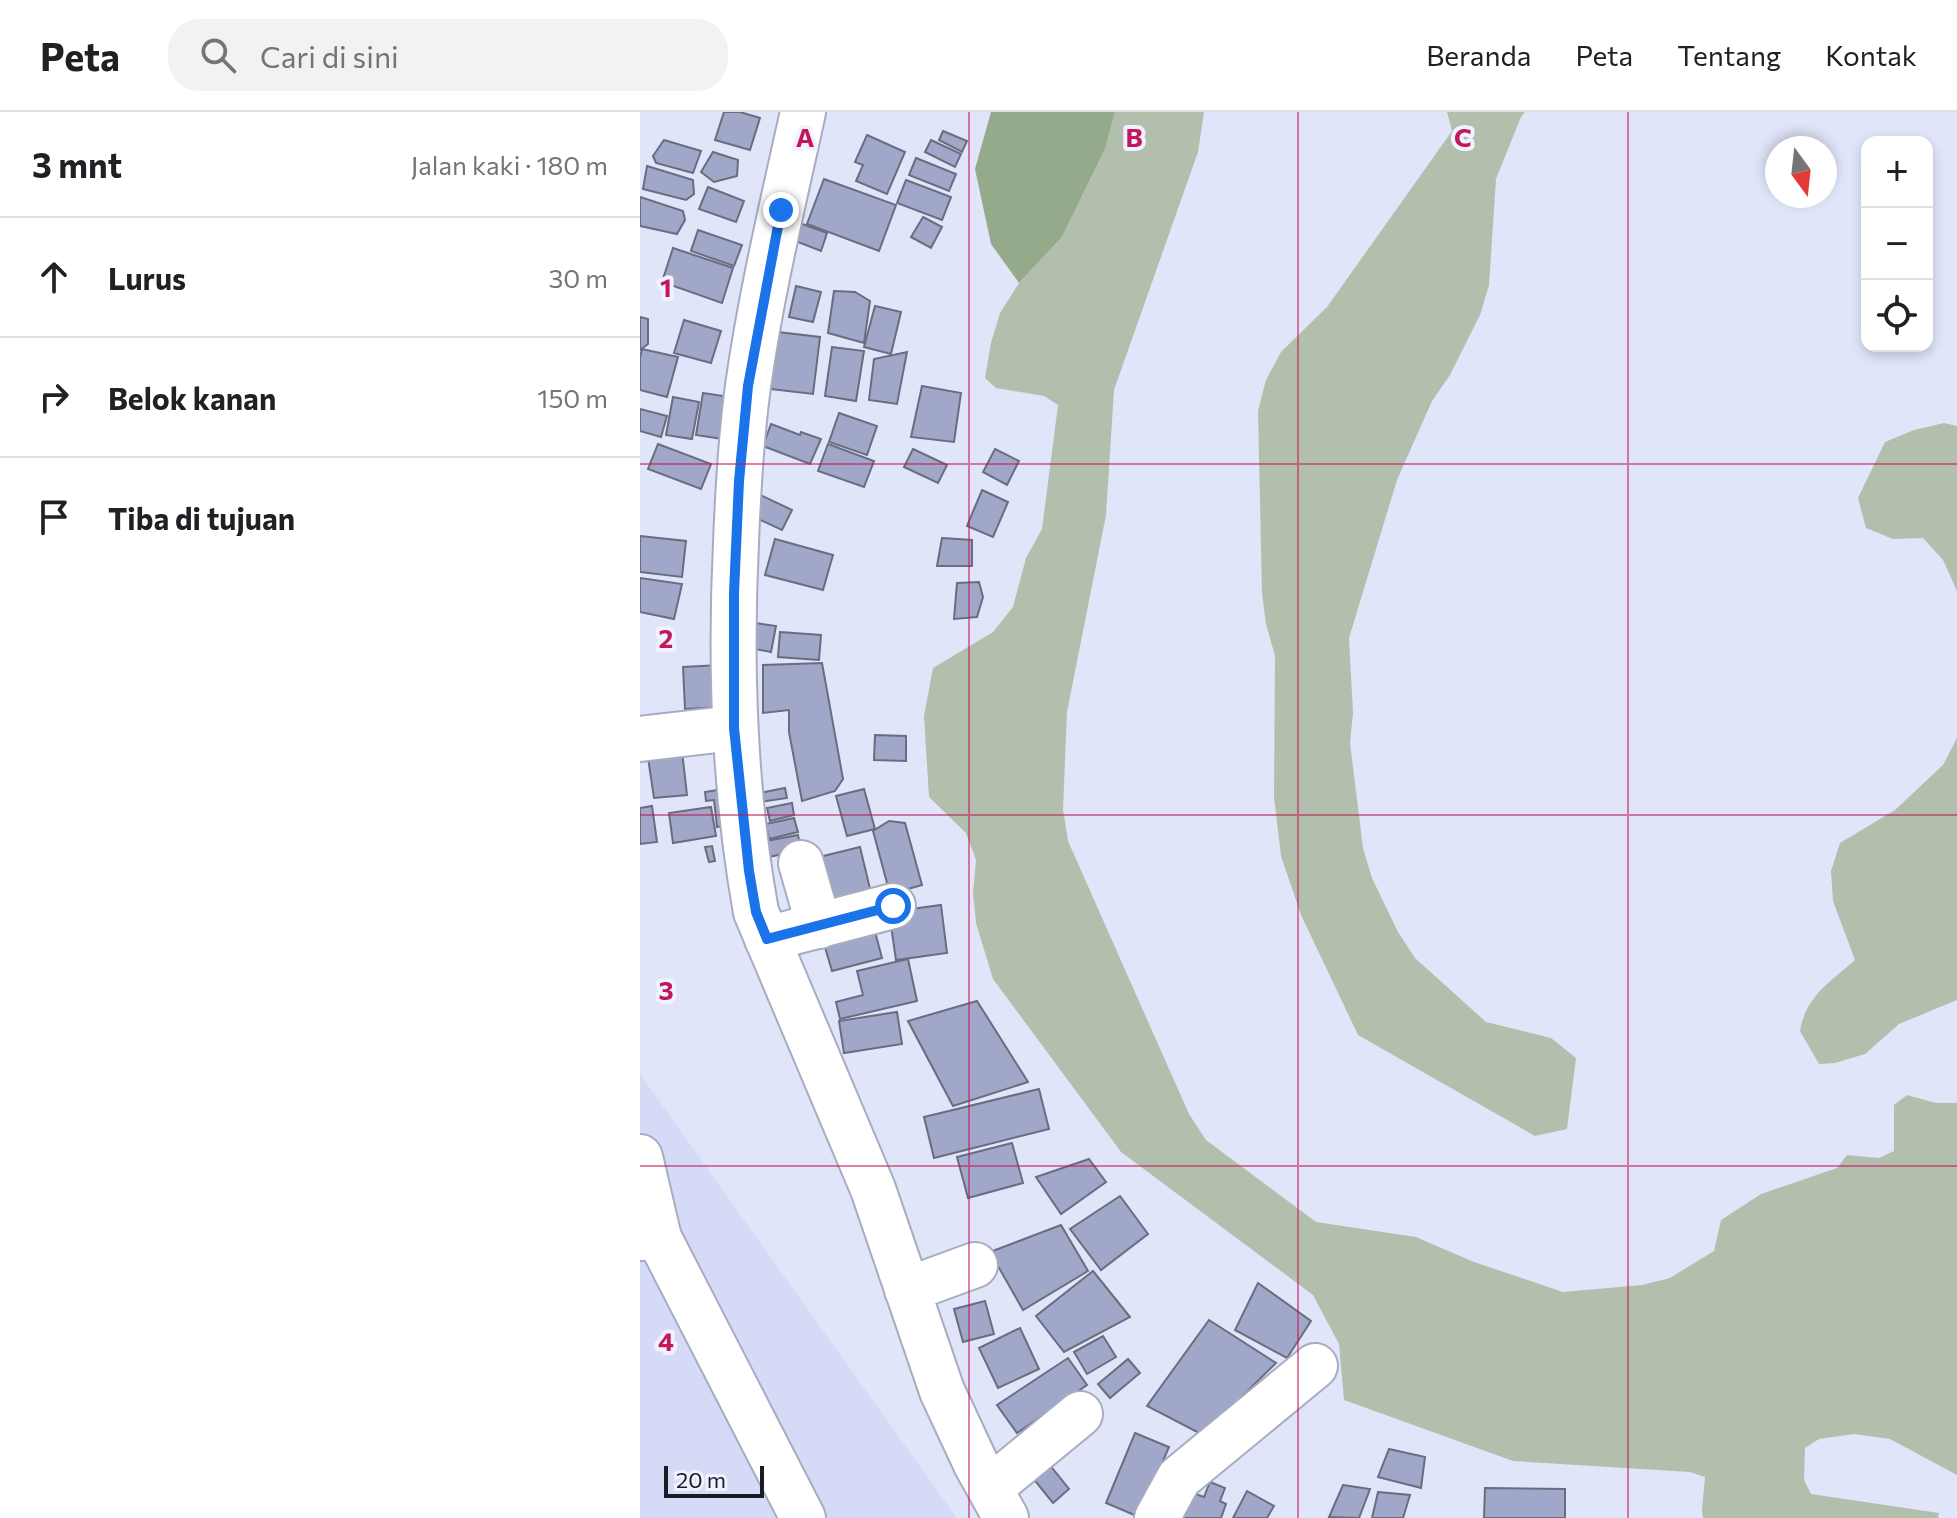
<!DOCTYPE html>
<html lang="id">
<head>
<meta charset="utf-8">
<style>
  :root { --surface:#fff; --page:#f2f2f2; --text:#202124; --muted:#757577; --line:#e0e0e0 }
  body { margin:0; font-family:Commissioner,sans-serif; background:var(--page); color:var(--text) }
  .controls { position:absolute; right:24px; top:24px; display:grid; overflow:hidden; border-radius:16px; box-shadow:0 4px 12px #0003 }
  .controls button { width:72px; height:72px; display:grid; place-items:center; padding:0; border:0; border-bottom:2px solid var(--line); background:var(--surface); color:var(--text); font:40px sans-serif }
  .compass { position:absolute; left:1125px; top:24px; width:72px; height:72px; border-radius:50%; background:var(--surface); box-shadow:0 4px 12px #0003; rotate:165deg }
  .scale { position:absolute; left:24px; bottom:20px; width:100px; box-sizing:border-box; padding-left:8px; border:4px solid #1a1c23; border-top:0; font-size:22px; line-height:28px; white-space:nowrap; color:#1a1c23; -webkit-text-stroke:6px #f0f2ff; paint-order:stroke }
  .stop { position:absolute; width:24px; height:24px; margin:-18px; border:6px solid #1a73e8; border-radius:50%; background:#fff }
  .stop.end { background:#1a73e8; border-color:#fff; box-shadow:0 2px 8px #0008 }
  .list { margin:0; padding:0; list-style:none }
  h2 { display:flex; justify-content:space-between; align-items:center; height:104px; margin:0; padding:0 32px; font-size:34px }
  h2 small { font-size:26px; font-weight:400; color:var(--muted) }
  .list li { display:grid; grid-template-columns:52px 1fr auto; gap:24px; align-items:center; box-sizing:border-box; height:120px; padding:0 32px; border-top:2px solid var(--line) }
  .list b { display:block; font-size:30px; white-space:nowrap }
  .list em { font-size:26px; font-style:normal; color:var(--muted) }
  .icon { flex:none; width:44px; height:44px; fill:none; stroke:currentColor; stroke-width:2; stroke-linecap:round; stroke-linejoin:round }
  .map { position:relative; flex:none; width:1317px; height:1406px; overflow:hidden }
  header { display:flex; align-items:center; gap:48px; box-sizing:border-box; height:112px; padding:0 40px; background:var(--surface); border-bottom:2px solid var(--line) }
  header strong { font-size:38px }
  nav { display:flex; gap:44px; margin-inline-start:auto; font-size:28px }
  .search { width:560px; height:72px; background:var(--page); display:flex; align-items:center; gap:20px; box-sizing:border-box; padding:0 28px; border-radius:32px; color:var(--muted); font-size:30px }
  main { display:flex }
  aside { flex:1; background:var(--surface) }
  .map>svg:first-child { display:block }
  .built { fill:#d5daf6 }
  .green { fill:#b3bfad }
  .forest { fill:#95a98b }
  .building { fill:#a1a7c8; stroke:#696d7f; stroke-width:2 }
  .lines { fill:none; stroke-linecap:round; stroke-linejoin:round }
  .minor-casing { stroke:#a8acc0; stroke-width:48 }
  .minor { stroke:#fff; stroke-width:44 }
  .route { stroke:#1a73e8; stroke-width:10 }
  .grid { fill:none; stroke:#c2185b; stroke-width:2; stroke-opacity:0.55 }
  .grid-label { font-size:26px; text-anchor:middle; font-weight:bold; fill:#c2185b; stroke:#f0f2ff; stroke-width:8; stroke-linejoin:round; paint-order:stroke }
</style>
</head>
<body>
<header>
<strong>Peta</strong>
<div class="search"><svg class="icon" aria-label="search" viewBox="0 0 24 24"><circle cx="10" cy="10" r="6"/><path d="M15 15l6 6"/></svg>Cari di sini</div>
<nav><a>Beranda</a><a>Peta</a><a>Tentang</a><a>Kontak</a></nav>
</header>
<main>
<aside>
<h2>3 mnt<small>Jalan kaki · 180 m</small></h2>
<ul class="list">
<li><svg class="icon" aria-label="ahead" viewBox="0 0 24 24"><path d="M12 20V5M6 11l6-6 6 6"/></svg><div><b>Lurus</b></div><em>30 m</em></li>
<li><svg class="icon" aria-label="right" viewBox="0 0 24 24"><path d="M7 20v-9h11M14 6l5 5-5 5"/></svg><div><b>Belok kanan</b></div><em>150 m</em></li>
<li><svg class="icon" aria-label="arrive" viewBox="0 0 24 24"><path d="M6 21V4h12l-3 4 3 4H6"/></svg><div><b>Tiba di tujuan</b></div></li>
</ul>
</aside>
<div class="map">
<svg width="1317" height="1406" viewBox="0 0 1317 1406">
  <rect width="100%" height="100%" fill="#e0e5f9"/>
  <!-- built -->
  <polygon class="built" points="0,962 317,1406 0,1406"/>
  <!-- green -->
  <g class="green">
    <polygon points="475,0 564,0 558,40 474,278 466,403 427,600 423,697 428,729 549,1002 566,1028 676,1110 776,1125 834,1150 923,1180 1002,1173 1030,1166 1074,1139 1081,1108 1121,1082 1197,1056 1207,1043 1239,1046 1254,1039 1254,993 1267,983 1296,991 1317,991 1317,1363 1250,1327 1214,1322 1179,1327 1165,1336 1164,1368 1171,1382 1299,1401 1298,1406 1063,1406 1062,1398 1065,1365 1050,1360 873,1349 704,1288 699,1232 673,1183 481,1040 353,867 336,811 333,781 336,748 326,721 289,685 284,604 293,556 353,520 373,495 386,446 402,417 418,293 404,284 356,276 345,266 351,231 360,201 379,171 422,125 465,37"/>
    <polygon points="807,0 885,0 881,5 856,67 849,173 840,203 810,263 792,289 757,368 709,526 713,601 710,631 723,736 732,766 758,820 775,846 846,910 911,926 936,946 927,1017 895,1024 718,923 661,803 641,744 634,685 635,544 626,512 622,481 618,299 626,268 641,240 687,195 812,19"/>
    <polygon points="1304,311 1317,314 1317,479 1303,448 1283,426 1253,427 1226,416 1218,386 1245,330 1274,318"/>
    <path d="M1317 626V888L1259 912 1225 942 1195 951 1179 952 1160 919C1166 884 1190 870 1215 848L1193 789 1191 759 1200 731 1255 698 1303 653Z"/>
  </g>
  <!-- forest -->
  <polygon class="forest" points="351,0 475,0 465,37 422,125 379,171 351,132 335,57"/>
  <!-- building -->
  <g class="building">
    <polygon points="84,0 100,0 120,6 110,38 75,28"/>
    <polygon points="303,19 327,29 322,40 299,28"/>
    <polygon points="227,23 265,40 247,82 216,69 223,53 215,50"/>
    <polygon points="24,28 61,39 53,61 16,51 13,44"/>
    <polygon points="291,28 321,42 315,55 285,40"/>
    <polygon points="73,40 98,48 97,64 74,70 61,60"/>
    <polygon points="276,46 316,62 309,79 269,63"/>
    <polygon points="7,54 53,68 54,82 46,88 3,77"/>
    <polygon points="184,67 256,93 239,139 167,112"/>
    <polygon points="266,68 311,85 302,108 257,91"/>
    <polygon points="68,75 104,89 96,110 59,97"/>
    <polygon points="0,85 43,99 45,108 37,122 0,114"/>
    <polygon points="283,105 302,115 291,136 271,125"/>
    <polygon points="157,110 187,121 181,139 150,127"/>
    <polygon points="58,118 102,133 94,154 51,139"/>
    <polygon points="33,136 93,156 82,191 22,170"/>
    <polygon points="156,174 181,180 173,210 149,205"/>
    <polygon points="194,179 215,180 230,189 224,231 188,221"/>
    <polygon points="235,194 261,200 251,242 224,235"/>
    <polygon points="0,205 8,207 8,232 0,238"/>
    <polygon points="44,208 81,219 71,251 34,241"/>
    <polygon points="129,219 180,225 173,282 122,276"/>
    <polygon points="192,235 224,239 216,289 185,284"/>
    <polygon points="2,237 38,245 27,285 0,278 0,245"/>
    <polygon points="267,240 257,292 229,288 234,247"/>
    <polygon points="282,274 321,281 314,330 271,325"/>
    <polygon points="63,281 90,285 83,327 56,323"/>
    <polygon points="33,285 59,290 52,327 26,323"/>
    <polygon points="0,297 27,304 21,325 0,319"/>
    <polygon points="199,301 237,314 227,343 189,330"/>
    <polygon points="131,312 160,323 161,320 181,327 170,352 123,334"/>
    <polygon points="18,332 71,352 61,377 8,357"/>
    <polygon points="188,332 234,349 224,375 178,359"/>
    <polygon points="273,337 307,353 298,371 264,355"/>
    <polygon points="355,337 379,349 367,373 343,360"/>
    <polygon points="342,378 368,390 353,425 327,414"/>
    <polygon points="112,379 152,398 142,418 101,399"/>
    <polygon points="0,424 46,429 42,465 0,460"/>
    <polygon points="302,426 332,428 332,454 297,454"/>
    <polygon points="135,427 193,443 183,478 125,463"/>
    <polygon points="0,466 42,472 34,507 0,500"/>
    <polygon points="339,470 343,485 337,505 314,507 317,471"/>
    <polygon points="109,510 136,514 131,540 105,535"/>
    <polygon points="140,520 181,523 179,548 138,545"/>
    <polygon points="182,551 203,667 195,679 162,689 149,620 149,598 123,601 123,553"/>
    <polygon points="80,553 82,595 45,597 43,555"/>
    <polygon points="235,623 266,624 266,649 234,648"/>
    <polygon points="7,639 42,639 47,683 14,686"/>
    <polygon points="145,676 147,686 120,690 119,681"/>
    <polygon points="84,677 88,713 77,715 74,688 66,689 65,680"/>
    <polygon points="224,677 235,717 207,724 196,684"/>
    <polygon points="152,691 154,703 130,709 127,696"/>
    <polygon points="12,694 17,730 0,732 0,696"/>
    <polygon points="71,695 76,724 33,731 29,701"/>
    <polygon points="154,706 158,720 129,727 126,712"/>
    <polygon points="249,709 265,711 282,773 250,782 233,719"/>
    <polygon points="158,723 161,738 129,745 126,729"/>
    <polygon points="72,734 75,749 69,750 65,735"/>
    <polygon points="220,735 231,781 182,793 171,747"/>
    <polygon points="301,793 307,841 256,848 249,800"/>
    <polygon points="233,812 242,846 192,859 182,825"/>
    <polygon points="268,847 277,889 200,907 196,890 223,883 217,859"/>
    <polygon points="337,889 388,970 313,994 268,909"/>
    <polygon points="257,900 262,932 204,941 199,909"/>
    <polygon points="399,977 409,1017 294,1046 284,1005"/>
    <polygon points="372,1031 383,1071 328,1086 317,1045"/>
    <polygon points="449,1047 466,1070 421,1102 396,1065"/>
    <polygon points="480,1084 508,1122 461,1158 430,1117"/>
    <polygon points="421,1113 448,1159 383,1198 350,1140"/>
    <polygon points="453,1159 490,1205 424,1240 396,1204"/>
    <polygon points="618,1171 671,1209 647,1246 595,1218"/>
    <polygon points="345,1189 354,1222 323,1230 314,1197"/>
    <polygon points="569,1208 636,1251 563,1323 507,1294"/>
    <polygon points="380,1216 399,1257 358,1276 339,1236"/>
    <polygon points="463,1224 476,1245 447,1262 434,1240"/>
    <polygon points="428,1246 447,1273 377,1321 357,1293"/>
    <polygon points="488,1247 500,1261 470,1286 458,1272"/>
    <polygon points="495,1321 529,1335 499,1405 466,1391"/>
    <polygon points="749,1337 785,1345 781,1376 738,1365"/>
    <polygon points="409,1352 429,1377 413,1391 392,1365"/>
    <polygon points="570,1370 585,1376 580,1389 586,1392 581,1406 533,1406 544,1378 564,1385"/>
    <polygon points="703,1373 730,1377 719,1406 689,1405"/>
    <polygon points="845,1376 925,1377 925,1406 844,1406"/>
    <polygon points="607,1379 634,1394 627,1406 593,1406"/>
    <polygon points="738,1380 770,1383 763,1406 732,1406"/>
  </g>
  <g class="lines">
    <!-- minor casing -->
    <g class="minor-casing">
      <g id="minor">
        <path d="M163 0C143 91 121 182 108 274 101 326 98 379 96 431 90 554 94 678 116 800L233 1077 302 1279 336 1352 366 1406"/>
        <polyline points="0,627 94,616"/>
        <polyline points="161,751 179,814"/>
        <polyline points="127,827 253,794"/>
        <polyline points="0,1045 19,1126"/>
        <polyline points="0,1126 19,1126 163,1406"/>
        <polyline points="267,1178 335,1153"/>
        <polyline points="350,1376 440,1302"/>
        <polyline points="517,1406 539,1366 675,1254"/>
      </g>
    </g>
    <!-- minor -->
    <use href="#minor" class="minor"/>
  </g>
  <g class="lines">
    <!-- route -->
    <polyline class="route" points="141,98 108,274 99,369 94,481 94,616 109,759 116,800 127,827 253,794"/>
  </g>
  <!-- grid -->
  <path class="grid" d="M329 0V1406M658 0V1406M988 0V1406M0 352H1317M0 703H1317M0 1054H1317"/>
  <g class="grid-label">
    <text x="165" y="35">A</text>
    <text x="494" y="35">B</text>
    <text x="823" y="35">C</text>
    <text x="26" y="185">1</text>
    <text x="26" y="536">2</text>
    <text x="26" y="888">3</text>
    <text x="26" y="1239">4</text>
  </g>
</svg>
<div class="controls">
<button>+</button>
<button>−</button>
<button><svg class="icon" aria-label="locate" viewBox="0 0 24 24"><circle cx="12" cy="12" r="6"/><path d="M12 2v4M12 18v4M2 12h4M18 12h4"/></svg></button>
</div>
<svg class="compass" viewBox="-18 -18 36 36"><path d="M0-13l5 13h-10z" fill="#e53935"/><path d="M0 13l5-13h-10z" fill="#757577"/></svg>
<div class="scale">20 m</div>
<div class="stop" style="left:253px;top:794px"></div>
<div class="stop end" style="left:141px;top:98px"></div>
</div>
</main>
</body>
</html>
